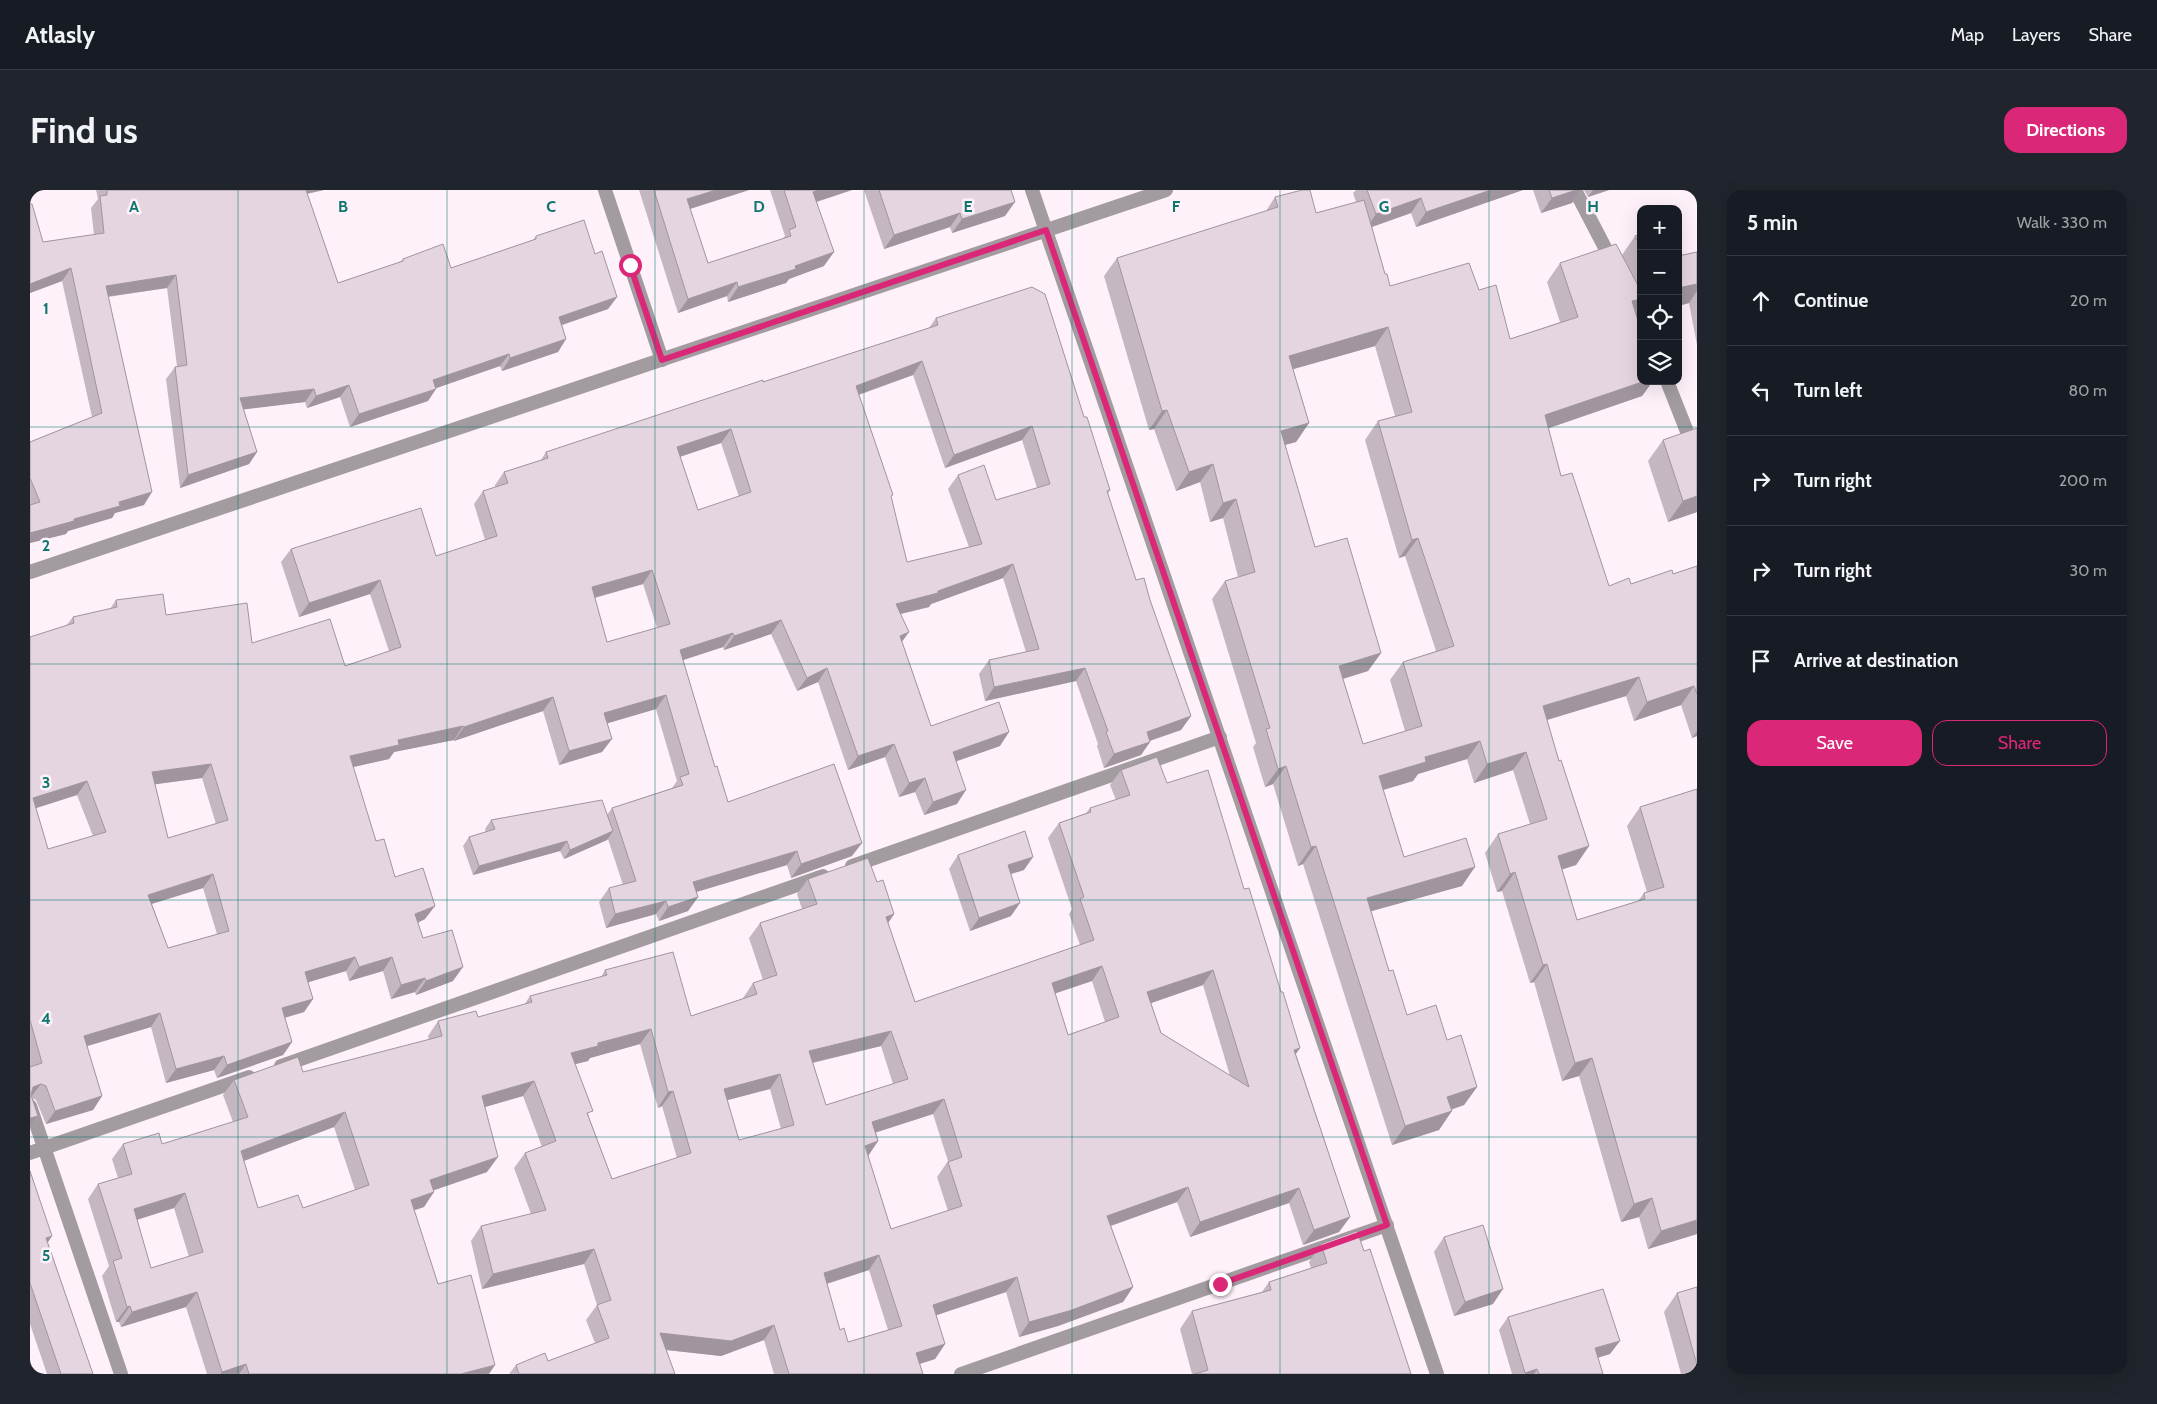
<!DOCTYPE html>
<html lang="en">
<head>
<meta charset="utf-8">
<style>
  :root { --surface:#171b24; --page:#20242c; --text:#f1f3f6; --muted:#9ea1a6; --line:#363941; --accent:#db2777 }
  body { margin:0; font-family:Cabin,sans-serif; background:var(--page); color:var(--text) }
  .controls { position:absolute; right:15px; top:15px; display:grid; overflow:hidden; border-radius:10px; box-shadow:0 5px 20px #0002 }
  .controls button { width:45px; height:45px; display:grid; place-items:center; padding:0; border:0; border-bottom:1px solid var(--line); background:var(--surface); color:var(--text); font:25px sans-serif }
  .stop { position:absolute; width:15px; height:15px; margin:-11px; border:4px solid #db2777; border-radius:50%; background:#fff }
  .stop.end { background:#db2777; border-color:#fff; box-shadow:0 1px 5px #0008 }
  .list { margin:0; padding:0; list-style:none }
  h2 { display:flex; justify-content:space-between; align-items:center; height:65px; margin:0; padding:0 20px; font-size:21px }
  h2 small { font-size:16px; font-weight:400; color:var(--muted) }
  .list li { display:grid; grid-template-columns:32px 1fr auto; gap:15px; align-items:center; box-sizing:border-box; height:90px; padding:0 20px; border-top:1px solid var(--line) }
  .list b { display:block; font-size:19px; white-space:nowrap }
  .list em { font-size:16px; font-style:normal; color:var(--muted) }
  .actions { display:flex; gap:10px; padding:15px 20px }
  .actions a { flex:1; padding:11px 0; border:1px solid var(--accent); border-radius:15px; text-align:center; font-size:18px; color:var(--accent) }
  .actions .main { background:var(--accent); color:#fff }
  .icon { flex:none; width:28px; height:28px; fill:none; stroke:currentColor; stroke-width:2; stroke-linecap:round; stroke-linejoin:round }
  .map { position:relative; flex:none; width:1667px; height:1184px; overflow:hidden; border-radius:15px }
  header { display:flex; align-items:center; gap:30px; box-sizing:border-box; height:70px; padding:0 25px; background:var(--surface); border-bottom:1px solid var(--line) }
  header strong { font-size:24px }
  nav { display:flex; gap:28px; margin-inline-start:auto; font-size:18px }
  .intro { display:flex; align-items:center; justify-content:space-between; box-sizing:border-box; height:120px; padding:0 30px }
  h1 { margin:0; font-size:35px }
  .button { padding:12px 22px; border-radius:15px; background:var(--accent); color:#fff; font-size:18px; font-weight:700 }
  main { display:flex; gap:30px; padding:0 30px }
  aside { flex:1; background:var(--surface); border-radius:15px; box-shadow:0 5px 20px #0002 }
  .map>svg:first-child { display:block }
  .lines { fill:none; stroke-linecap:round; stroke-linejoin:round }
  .minor { stroke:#a29ba0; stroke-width:14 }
  .tertiary { stroke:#a29ba0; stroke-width:14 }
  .wall { fill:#c5b7c2; fill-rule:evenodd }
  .shaded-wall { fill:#a0959e }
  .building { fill:#e5d5e1; stroke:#a0959e; fill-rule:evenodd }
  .route { stroke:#db2777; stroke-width:6 }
  .grid { fill:none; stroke:#0f766e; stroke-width:1; stroke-opacity:0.55 }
  .grid-label { font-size:16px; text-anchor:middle; font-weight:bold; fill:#0f766e; stroke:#fef1fa; stroke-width:5; stroke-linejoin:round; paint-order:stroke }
</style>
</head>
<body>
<header>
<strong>Atlasly</strong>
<nav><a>Map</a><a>Layers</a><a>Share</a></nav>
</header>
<div class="intro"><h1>Find us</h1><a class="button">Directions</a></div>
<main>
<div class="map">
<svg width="1667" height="1184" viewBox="0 0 1667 1184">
  <rect width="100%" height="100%" fill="#fef1fa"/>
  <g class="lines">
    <!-- minor -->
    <g class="minor">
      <polyline points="575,0 632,170"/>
      <polyline points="1002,0 1407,1184"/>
      <polyline points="1545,0 1584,75"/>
      <polyline points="1598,102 1611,126"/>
      <polyline points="1637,191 1667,267"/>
      <polyline points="822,676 1190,547"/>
      <polyline points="251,876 793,686"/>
      <polyline points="0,916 91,1184"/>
      <polyline points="0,963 219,887"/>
      <polyline points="931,1184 1357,1035"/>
    </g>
    <!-- tertiary -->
    <polyline class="tertiary" points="0,382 1136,0"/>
  </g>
  <!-- wall -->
  <g class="wall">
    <polygon points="66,0 294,0 277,4 308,93 370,72 373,69 421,78 503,50 506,46 565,64 587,107 578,119 532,135 536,149 528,162 472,181 470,176 406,198 398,211 320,237 310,207 277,218 275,212 213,219 227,262 219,274 150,298 136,189 145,177 147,176 137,98 78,107 114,315 85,323 82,328 38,341 36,344 0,353 0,252 62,227 32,91 0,103 0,14 13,52 64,45 61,18 68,9"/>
    <polygon points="609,0 719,0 660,19 678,73 752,49 755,46 740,0 822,0 787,12 794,76 759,89 756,93 698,112 697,106 648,123"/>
    <polygon points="834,0 981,0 975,26 922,43 920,37 854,59"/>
    <path d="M1326 0H1493L1386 37 1381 23 1342 37 1355 84 1360 96 1449 100 1480 149 1530 132 1517 92 1530 73 1592 65 1605 46 1611 44V113L1605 122 1611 191H1623L1612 206 1518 238 1531 286 1579 396 1601 394 1643 384 1667 376V546L1662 548 1651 515 1604 531 1596 506 1517 530 1529 571 1559 656 1546 675 1532 679 1547 730 1608 711 1614 703 1617 702 1597 636 1610 617 1667 599V1044L1618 1059 1609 1027 1591 1032 1549 886 1532 891 1504 792 1500 793 1472 701 1467 702 1455 663 1468 644 1500 634 1483 580 1444 593 1437 569 1388 584 1383 591 1353 600 1374 667 1432 696 1341 721 1359 781 1377 825 1417 850 1447 897 1434 915 1421 920 1409 940 1362 955 1273 674 1268 676 1243 594 1235 597 1223 557 1226 553 1182 409 1195 391 1208 387 1193 328 1180 332 1170 292 1146 301 1124 239 1119 240 1074 86 1087 68 1236 21 1245 7 1286 23 1326 12 1323 3ZM1345 156 1365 226 1348 231 1335 250 1369 368 1375 366 1406 461 1373 472 1360 490 1375 541 1333 554 1313 489 1338 481 1351 463 1285 357 1255 255 1266 252 1279 233 1263 179Z"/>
    <polygon points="1503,0 1551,0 1542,13 1511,23"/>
    <polygon points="1554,0 1579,0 1558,7"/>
    <polygon points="1667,62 1667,155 1659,113 1648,116 1648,66"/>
    <path d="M906 128 1054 227 1080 300 1078 304 1106 390 1120 410 1161 526 1151 540 1120 551 1111 565 1074 578 1067 556 1068 554 1046 491 955 511 949 484 959 470 996 462 973 388 901 414 899 417 871 424 872 452 901 536 970 556 926 571 927 614 894 625 885 602 869 607 855 567 818 580 788 492 767 501 741 444 694 460 693 457 653 470 685 577 698 612 822 666 761 688 757 675 666 702 668 707 658 721 629 731 626 724 576 738 569 712 579 698 593 695 578 649 577 650 534 669 530 661 443 685 433 656 439 647 456 642 455 639 461 630 577 625 582 618 642 598 647 591 626 519 577 533 572 562 529 575 513 521 424 551V550L364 562 359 569 323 577 346 651 365 687 395 729 388 733 393 748 423 791 386 805 385 802 361 809 353 781 319 791 316 781 278 792 283 809 274 822 255 828 262 852 253 865 187 888 184 880 136 893 121 837 57 856 72 906 63 920 16 934 6 910 2 908 8 926 0 938V447L36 436 43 427 80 419 86 410 222 453 315 476 359 461 340 404 269 427 251 372 261 359 406 366 455 350 444 314 453 301 465 297V295L474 282 511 270 516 262 899 138ZM883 185 915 278 992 250 1007 298 966 310 928 285 918 299 939 357 877 372 861 308 829 205ZM691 253 709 307 668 320 650 267ZM613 394 627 438 577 452 565 408ZM172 588 186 634 138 648 125 594ZM47 605 63 646 18 659 6 618ZM173 698 187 744 138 758 122 714Z"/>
    <polygon points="1633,250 1667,322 1638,332 1618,271"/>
    <path d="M1091 580 1137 593 1214 699 1270 858 1266 864 1320 1027 1309 1042 1273 1055 1259 1013 1160 1047 1147 1012 1081 1036 1103 1097 1093 1112 1028 1136 989 1147 976 1102 906 1125 915 1154 905 1169 890 1174 893 1184H744L734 1150 691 1166 636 1160 645 1184H479L486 1175 518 1171 565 1153 556 1130 567 1115 554 1074 452 1099 441 1051 451 1036 501 1024 484 978 495 963 512 957 493 906 455 917 457 982 404 1000 394 1017 384 1020 408 1094 459 1184H177L156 1117 91 1137 89 1132H86L72 1086 79 1076 58 1009 68 994 88 988 82 969 93 954H132L203 932 193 905 204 890 273 882 399 850 398 846 408 831 448 827 494 815 500 806 571 787 575 780 661 826 713 809V808L723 793 733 790 719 748 730 733 772 719 767 704 778 689 847 692 864 724 858 733 885 812 1050 755 1039 724 1042 719 1018 648 1029 633 1056 623 1060 618 1086 610 1080 595ZM1062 791 1075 832 1038 845 1025 803ZM1173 795 1200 886 1131 843 1121 813ZM610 854 628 918 632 916 647 968 582 989 559 927 545 874 558 871 560 868ZM851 856 863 894 796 915 783 873ZM740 899 751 939 709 950 697 910ZM903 924 918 971 907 987 918 1021 861 1039 838 966 848 951 846 942ZM304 937 325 1000 273 1018H228L214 971ZM144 1018 159 1067 121 1078 107 1030ZM839 1080 858 1140 818 1152 810 1140 797 1094Z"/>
    <polygon points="928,665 994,680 981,684 981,726 940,741 919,679"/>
    <polygon points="0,981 18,1053 63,1184 17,1184 0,1134"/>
    <polygon points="1414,1047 1463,1114 1424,1126 1404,1062"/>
    <polygon points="1291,1054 1334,1061 1381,1184 1162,1184 1150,1139 1162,1121 1232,1102 1239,1092 1281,1078 1279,1072"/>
    <polygon points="1667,1097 1667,1184 1651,1184 1634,1122 1647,1103"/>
    <polygon points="1478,1127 1580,1164 1568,1168 1573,1184 1482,1184 1469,1140"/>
  </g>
  <!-- shaded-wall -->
  <g class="shaded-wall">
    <polygon points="269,0 294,0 265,6"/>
    <polygon points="686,0 719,0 647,23 657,9"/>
    <polygon points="789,0 822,0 773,16 783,2"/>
    <polygon points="1461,0 1493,0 1386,37 1396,22"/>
    <polygon points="1546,0 1551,0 1542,13 1511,23 1522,8"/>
    <polygon points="1563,0 1579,0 1558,7"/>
    <polygon points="1391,8 1381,23 1336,39 1346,24"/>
    <polygon points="985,12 975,26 922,43 932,29"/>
    <polygon points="930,23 920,37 854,59 864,45"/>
    <polygon points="804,62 794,76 759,89 756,93 698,112 708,97 765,76"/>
    <polygon points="41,78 32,91 0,103 0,94"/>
    <polygon points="146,85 137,98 67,108 76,96"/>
    <polygon points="707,92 697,106 648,123 658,109"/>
    <polygon points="1667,94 1667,101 1659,113 1648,116 1648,98"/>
    <polygon points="587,107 578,119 520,139 529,127"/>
    <polygon points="1611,109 1611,113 1601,126 1602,111"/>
    <polygon points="1358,137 1345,156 1246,184 1259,166"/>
    <polygon points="536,149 528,162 472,181 480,168"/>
    <polygon points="479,164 470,176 395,202 403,190"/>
    <polygon points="892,171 883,185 816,209 826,196"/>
    <polygon points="1615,191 1623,191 1612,206 1502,244 1515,225"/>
    <polygon points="319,195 310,207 277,218 286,206"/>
    <polygon points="284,199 275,212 201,221 210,208"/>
    <polygon points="406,199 398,211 320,237 329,224"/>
    <polygon points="1137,220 1124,239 1119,240 1132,221"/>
    <polygon points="1279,233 1266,252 1238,259 1251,241"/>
    <polygon points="1002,236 992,250 915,278 924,265"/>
    <polygon points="701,239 691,253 637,271 647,257"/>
    <polygon points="227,262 219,274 150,298 158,285"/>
    <polygon points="1183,274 1170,292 1146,301 1159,282"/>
    <polygon points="122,302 114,315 85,323 82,328 38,341 36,344 0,353 0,343 44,329 89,312"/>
    <polygon points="1667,306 1667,322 1638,332 1653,311"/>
    <polygon points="1206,309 1193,328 1180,332 1193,313"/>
    <polygon points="1388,348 1375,366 1369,368 1382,350"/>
    <polygon points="983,374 973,388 901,414 899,417 857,427 866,414 908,401"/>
    <polygon points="622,380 613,394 552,411 562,397"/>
    <polygon points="350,390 340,404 269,427 279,413"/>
    <polygon points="751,430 741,444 694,460 704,446"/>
    <polygon points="879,442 869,456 870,446"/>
    <polygon points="703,443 693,457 641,474 650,460"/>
    <polygon points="1351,463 1338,481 1296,494 1309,476"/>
    <polygon points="797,478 788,492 767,501 777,488"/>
    <polygon points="1055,478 1046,491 955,511 964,497"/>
    <polygon points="1609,487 1596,506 1500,535 1513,516"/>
    <polygon points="1664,496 1651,515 1604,531 1617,512"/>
    <polygon points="636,505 626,519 565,537 574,523"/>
    <polygon points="523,507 513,521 424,551 434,537"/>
    <polygon points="1161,526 1151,540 1107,555 1117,542"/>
    <polygon points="433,536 424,550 364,562 359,569 310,580 320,566 368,550"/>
    <polygon points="1667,541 1667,546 1662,548"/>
    <polygon points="979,542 970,556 913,576 923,562"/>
    <polygon points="582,549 572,562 529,575 539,561"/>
    <polygon points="1450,551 1437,569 1388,584 1383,591 1336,605 1349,586 1395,567"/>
    <polygon points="1120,552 1111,565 1074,578 1084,564"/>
    <polygon points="864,554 855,567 818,580 828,566"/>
    <polygon points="1496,562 1483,580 1444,593 1457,574"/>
    <polygon points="181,574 172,588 113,596 122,582"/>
    <polygon points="1256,576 1243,594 1235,597 1248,579"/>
    <polygon points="895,588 885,602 869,607 879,593"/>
    <polygon points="57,591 47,605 0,620 3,608"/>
    <polygon points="936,600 927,614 894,625 903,612"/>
    <polygon points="583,641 577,650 534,669 540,660"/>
    <polygon points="537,651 530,661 443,685 449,676"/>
    <polygon points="832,653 822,666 761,688 771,674"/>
    <polygon points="1286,656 1273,674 1268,676 1281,657"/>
    <polygon points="1559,656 1546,675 1515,685 1528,666"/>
    <polygon points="767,661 757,675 653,706 663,692"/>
    <polygon points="1003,667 994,680 968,688 978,675"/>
    <polygon points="1445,677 1432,696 1324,726 1337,708"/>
    <polygon points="1485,682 1472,701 1467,702 1480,684"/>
    <polygon points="183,684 173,698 108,718 118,705"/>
    <polygon points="668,707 658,721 629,731 638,717"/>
    <polygon points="636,711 626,724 576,738 585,724"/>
    <polygon points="990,713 981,726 940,741 949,728"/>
    <polygon points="405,716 395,729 375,738 385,724"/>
    <polygon points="864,724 854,739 856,727"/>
    <polygon points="325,767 316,781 266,796 275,782"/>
    <polygon points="362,767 353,781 319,791 329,777"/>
    <polygon points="1517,774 1504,792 1500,793 1513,775"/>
    <polygon points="1072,776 1062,791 1012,808 1022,793"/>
    <polygon points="433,777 423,791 386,805 396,791"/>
    <polygon points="1183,780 1173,795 1107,818 1117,802"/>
    <polygon points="395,788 385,802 361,809 371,795"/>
    <polygon points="283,809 274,822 242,831 252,818"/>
    <polygon points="130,823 121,837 44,860 54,846"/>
    <polygon points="621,839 610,854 560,868 558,871 530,878 541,863 568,853"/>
    <polygon points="861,841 851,856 768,876 779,861"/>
    <polygon points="262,852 253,865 187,888 197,875"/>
    <polygon points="1270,858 1259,873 1264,860"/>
    <polygon points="194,866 184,880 136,893 146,879"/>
    <polygon points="1562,868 1549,886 1532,891 1545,873"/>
    <polygon points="750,884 740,899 683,914 694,899"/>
    <polygon points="504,891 493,906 441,921 452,906"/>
    <polygon points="11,894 1,907 3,897"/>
    <polygon points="1447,897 1434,915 1404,925 1417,907"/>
    <polygon points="643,901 632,916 628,918 638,902"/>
    <polygon points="72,906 63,920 16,934 25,921"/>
    <polygon points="914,909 903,924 832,947 842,932"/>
    <polygon points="1422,921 1409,940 1362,955 1375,936"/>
    <polygon points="315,922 304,937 200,976 211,961"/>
    <polygon points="8,926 0,938 0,928"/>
    <polygon points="848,951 838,966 835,956"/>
    <polygon points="468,967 457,982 390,1005 400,990"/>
    <polygon points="1158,997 1147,1012 1066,1041 1077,1026"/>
    <polygon points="1269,998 1259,1013 1160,1047 1170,1032"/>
    <polygon points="404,1002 394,1017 370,1025 381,1010"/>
    <polygon points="155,1003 144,1018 93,1034 104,1019"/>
    <polygon points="1622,1008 1609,1027 1591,1032 1604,1014"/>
    <polygon points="1320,1027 1309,1042 1273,1055 1284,1040"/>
    <polygon points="1667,1030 1667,1044 1618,1059 1631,1041"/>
    <polygon points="22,1046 13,1060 16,1048"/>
    <polygon points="564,1059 554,1074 452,1099 463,1084"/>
    <polygon points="849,1065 839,1080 783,1098 794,1083"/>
    <polygon points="987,1087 976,1102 892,1130 903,1115"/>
    <polygon points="1103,1097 1093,1112 1028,1136 989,1147 999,1132"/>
    <polygon points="1473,1099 1463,1114 1424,1126 1435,1112"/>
    <polygon points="167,1102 156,1117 91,1137 102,1122"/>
    <polygon points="100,1116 89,1132 86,1132 97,1117"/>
    <polygon points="744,1135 734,1150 691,1166 619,1158 630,1143"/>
    <polygon points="1590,1151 1580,1164 1555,1171 1565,1158"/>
    <polygon points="915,1154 905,1169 876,1178 886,1163"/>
    <polygon points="216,1174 209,1184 190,1184 192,1182"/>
    <polygon points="465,1175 459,1184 431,1184"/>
    <polygon points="1507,1179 1504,1184 1495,1184 1495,1183"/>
  </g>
  <!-- building -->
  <g class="building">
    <polygon points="77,0 276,0 308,93 373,71 373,69 413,54 421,78 506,49 506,46 554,30 565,64 572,61 587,107 529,127 536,149 480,168 479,164 403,190 406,199 329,224 319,195 286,206 284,199 210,208 227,262 158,285 145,177 157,175 146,85 76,96 122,302 89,312 90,316 44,329 44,331 0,343 0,315 10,312 0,288 0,252 72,223 41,78 0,94 0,14 2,14 13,52 74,43 70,6 77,5"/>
    <polygon points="624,0 686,0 657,9 678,73 761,46 759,40 766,37 754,0 789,0 783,2 804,62 765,76 766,79 708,97 707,92 658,109"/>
    <polygon points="849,0 981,0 985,12 932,29 930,23 864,45"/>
    <path d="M1272 0H1280L1286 23 1334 10 1355 84H1357L1360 96 1439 73 1449 100 1466 95 1480 149 1548 127 1530 73 1586 54 1611 101V109L1602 111 1611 141V191H1615L1515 225 1531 286 1542 283 1579 396 1599 388 1601 394 1642 380 1643 384 1667 376V504L1664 496 1617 512 1609 487 1513 516 1529 571 1531 570 1559 656 1528 666 1547 730 1615 709 1614 703 1634 697 1610 617 1667 599V1030L1631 1041 1622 1008 1604 1014 1562 868 1545 873 1517 774 1513 775 1485 682 1480 684 1468 644 1517 629 1496 562 1457 574 1450 551 1395 567 1396 572 1349 586 1374 667 1436 648 1445 677 1337 708 1359 781 1363 780 1377 825 1406 815 1417 850 1431 845 1447 897 1417 907 1422 921 1375 936 1286 656 1281 657 1256 576 1248 579 1236 539 1240 538 1195 391 1225 382 1206 309 1193 313 1183 274 1159 282 1137 220 1132 221 1087 68 1248 17 1245 7ZM1358 137 1382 222 1348 231 1382 350 1388 348 1424 456 1373 472 1392 536 1333 554 1309 476 1351 463 1317 348 1285 357 1251 241 1279 233 1259 166Z"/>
    <polygon points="1337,0 1461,0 1396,22 1391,8 1346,24"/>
    <polygon points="1519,0 1546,0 1522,8"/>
    <polygon points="1611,44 1611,57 1605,46"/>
    <polygon points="1667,62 1667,94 1648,98 1648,66"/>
    <path d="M1002 97 1015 104 1054 227H1057L1080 300 1077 301 1106 390 1114 388 1120 410 1161 526 1117 542 1120 552 1084 564 1076 542 1078 541 1055 478 964 497 959 470 1009 459 983 374 908 401V403L866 414 879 442 870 446 901 536 969 512 979 542 923 562 936 600 903 612 895 588 879 593 864 554 828 566 797 478 777 488 751 430 704 446 703 443 650 460 685 577 687 576 698 612 804 574 832 653 771 674 767 661 663 692 668 707 638 717 636 711 585 724 579 698 606 691 582 618 653 595 650 587 659 584 636 505 574 523 582 549 539 561 523 507 434 537 433 536 368 550 369 555 320 566 346 651 354 649 365 687 393 678 405 716 385 724 393 748 422 740 433 777 396 791 395 788 371 795 362 767 329 777 325 767 275 782 283 809 252 818 262 852 197 875 194 866 146 879 130 823 54 846 72 906 25 921 16 896 11 894 3 897 1 905 8 926 0 928V877L12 873 0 830V447L44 433 43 427 87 417 86 410 133 404 136 425 217 413 222 453 300 429 315 476 371 457 350 390 279 413 261 359 391 318 406 366 467 346 453 301 478 293 474 282 518 268 516 262 733 190V192L908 135 906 128ZM892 171 924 265 1002 236 1020 294 966 310 954 275 928 285 952 354 877 372 861 306 863 305 826 196ZM701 239 721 302 668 320 647 257ZM622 380 640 434 577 452 562 397ZM181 574 198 630 138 648 122 582ZM57 591 76 642 18 659 3 608ZM183 684 199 741 138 758 118 705Z"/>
    <polygon points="1667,238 1667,306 1653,311 1633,250"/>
    <path d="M1127 567 1137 593 1178 580 1214 699 1219 698 1251 802H1253L1270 858 1264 860 1320 1027 1284 1040 1269 998 1170 1032 1158 997 1077 1026 1103 1097 1039 1121 999 1132 987 1087 903 1115 915 1154 886 1163 893 1184H759L744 1135 701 1151 630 1143 645 1184H489L486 1175 515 1163 518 1171 579 1148 567 1115 581 1110 564 1059 463 1084 451 1036 516 1020 495 963 526 951 504 891 452 906 468 967 400 990 404 1002 381 1010 408 1094 441 1085 465 1175 431 1184H219L216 1174 192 1182 167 1102 102 1122 100 1116 97 1117 83 1071 92 1068 68 994 102 984 93 954 129 943 132 954 218 927 204 890 268 867 273 882 412 846 408 831 446 821 448 827 502 812 500 806 577 785 575 780 643 762 661 826 727 804 723 793 747 785 730 733 787 714 778 689 838 668 847 692 853 690 864 724 856 727 885 812 1064 750 1050 709 1054 707 1029 633 1061 622 1060 618 1100 605 1091 580ZM1072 776 1089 827 1038 845 1022 793ZM1183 780 1219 897 1131 843 1117 802ZM621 839 638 902 643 901 661 963 582 989 557 923 563 921 541 863 568 856V853ZM861 841 878 889 796 915 779 861ZM750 884 764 935 709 950 694 899ZM914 909 932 967 918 972 932 1016 861 1039 835 956 848 951 842 932ZM315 922 339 995 273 1018 268 1005 228 1018 211 961ZM155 1003 173 1062 121 1078 104 1019ZM849 1065 872 1136 818 1152 814 1138 810 1140 794 1083Z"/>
    <polygon points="572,610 583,641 540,660 537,651 449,676 439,647 465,639 461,630"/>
    <polygon points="995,641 1003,667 978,675 990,713 949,728 928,665"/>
    <polygon points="0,981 22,1046 16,1048 63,1184 31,1184 0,1093"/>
    <polygon points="1453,1035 1473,1099 1435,1112 1414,1047"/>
    <polygon points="1327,1041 1334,1061 1340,1059 1381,1184 1165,1184 1178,1180 1162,1121 1241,1100 1239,1092 1297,1073 1291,1054"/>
    <polygon points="1667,1097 1667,1175 1647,1103"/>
    <polygon points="1573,1099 1590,1151 1565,1158 1573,1184 1509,1184 1507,1179 1495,1183 1478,1127"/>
  </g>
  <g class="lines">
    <!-- route -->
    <polyline class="route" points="600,75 632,170 1016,40 1357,1035 1190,1094"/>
  </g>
  <!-- grid -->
  <path class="grid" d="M208 0V1184M417 0V1184M625 0V1184M834 0V1184M1042 0V1184M1250 0V1184M1459 0V1184M0 237H1667M0 474H1667M0 710H1667M0 947H1667"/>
  <g class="grid-label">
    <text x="104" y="22">A</text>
    <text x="313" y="22">B</text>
    <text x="521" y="22">C</text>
    <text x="729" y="22">D</text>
    <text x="938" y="22">E</text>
    <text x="1146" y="22">F</text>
    <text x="1354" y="22">G</text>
    <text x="1563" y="22">H</text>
    <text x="16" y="124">1</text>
    <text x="16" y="361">2</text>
    <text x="16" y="598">3</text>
    <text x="16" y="834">4</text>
    <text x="16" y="1071">5</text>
  </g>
</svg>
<div class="controls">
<button>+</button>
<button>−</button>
<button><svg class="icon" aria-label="locate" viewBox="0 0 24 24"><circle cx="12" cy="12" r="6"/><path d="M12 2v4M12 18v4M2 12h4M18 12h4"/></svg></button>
<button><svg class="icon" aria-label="layers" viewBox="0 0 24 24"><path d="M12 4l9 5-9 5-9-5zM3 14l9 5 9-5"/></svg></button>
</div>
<div class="stop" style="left:600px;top:75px"></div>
<div class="stop end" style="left:1190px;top:1094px"></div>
</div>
<aside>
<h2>5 min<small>Walk · 330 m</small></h2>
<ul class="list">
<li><svg class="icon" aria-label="ahead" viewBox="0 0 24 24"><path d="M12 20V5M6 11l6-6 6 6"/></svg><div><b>Continue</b></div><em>20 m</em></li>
<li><svg class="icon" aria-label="left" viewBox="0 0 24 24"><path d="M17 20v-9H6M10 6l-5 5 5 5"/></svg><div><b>Turn left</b></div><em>80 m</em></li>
<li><svg class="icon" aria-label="right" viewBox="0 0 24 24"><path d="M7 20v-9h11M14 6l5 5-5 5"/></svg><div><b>Turn right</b></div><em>200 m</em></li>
<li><svg class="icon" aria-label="right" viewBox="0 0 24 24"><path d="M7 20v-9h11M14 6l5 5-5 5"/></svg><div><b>Turn right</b></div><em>30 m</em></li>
<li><svg class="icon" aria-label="arrive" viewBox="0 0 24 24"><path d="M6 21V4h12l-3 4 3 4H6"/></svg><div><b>Arrive at destination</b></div></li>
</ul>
<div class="actions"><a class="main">Save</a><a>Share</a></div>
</aside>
</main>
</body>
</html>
